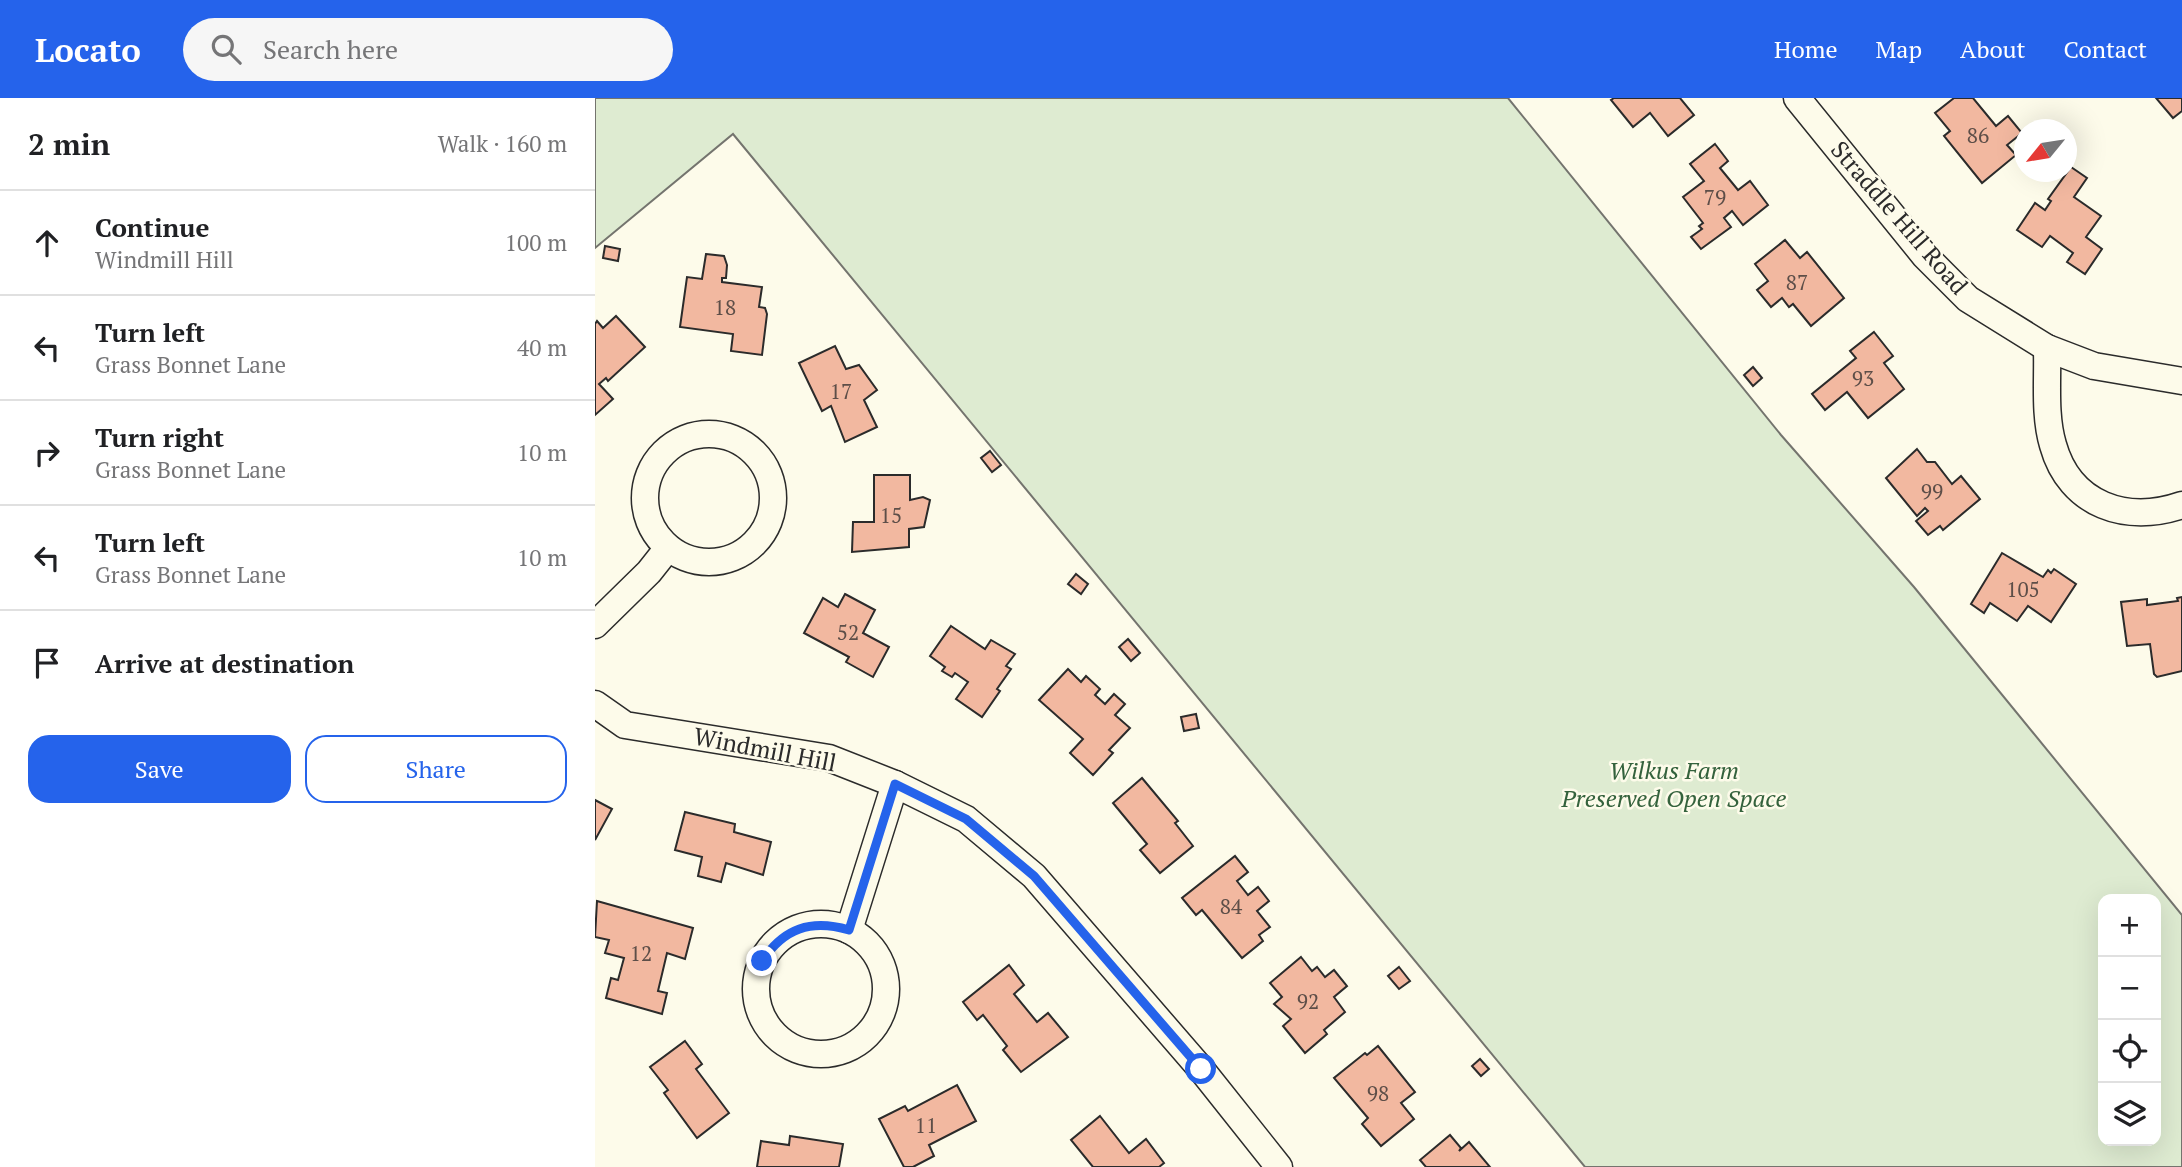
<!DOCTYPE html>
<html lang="en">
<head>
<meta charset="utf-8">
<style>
  :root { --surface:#fff; --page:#f6f6f6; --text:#202124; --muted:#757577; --line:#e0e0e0; --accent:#2563eb }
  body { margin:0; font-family:"PT Serif",serif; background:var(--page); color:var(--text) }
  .controls { position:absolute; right:21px; bottom:21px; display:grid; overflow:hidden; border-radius:14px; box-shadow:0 7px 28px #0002 }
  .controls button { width:63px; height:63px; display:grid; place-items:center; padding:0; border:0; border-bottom:2px solid var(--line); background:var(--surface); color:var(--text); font:35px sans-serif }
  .compass { position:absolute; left:1419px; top:21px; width:63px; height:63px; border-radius:50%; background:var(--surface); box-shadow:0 7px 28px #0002; rotate:240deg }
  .stop { position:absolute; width:21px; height:21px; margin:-16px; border:5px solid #2563eb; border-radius:50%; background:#fff }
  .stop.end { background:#2563eb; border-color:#fff; box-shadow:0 2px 7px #0008 }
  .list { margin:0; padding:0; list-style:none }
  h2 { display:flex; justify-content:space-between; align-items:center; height:91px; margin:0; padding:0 28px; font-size:30px }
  h2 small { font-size:23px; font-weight:400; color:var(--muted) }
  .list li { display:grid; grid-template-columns:46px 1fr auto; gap:21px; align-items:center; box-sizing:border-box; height:105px; padding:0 28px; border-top:2px solid var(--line) }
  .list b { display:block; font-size:26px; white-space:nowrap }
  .list p { margin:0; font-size:23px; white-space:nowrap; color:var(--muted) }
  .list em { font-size:23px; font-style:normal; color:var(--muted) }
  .actions { display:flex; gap:14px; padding:21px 28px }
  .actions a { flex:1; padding:16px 0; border:2px solid var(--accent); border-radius:21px; text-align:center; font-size:24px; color:var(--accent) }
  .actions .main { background:var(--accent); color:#fff }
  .icon { flex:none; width:38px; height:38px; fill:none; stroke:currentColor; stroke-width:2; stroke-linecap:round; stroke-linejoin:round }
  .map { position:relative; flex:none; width:1587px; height:1069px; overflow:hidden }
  header { display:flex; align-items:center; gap:42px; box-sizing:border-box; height:98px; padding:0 35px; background:var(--accent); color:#fff }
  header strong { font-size:33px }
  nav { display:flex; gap:38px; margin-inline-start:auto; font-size:24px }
  .search { width:490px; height:63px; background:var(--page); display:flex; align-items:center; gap:18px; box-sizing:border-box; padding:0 24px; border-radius:38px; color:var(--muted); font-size:26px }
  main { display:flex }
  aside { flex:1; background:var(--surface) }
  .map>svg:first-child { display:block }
  .green { fill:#deebd1; stroke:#74746e; stroke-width:2; fill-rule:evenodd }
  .building { fill:#f2b8a0; stroke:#2b2b2b; stroke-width:2 }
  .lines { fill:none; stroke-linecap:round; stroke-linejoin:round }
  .street-casing { stroke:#2b2b2b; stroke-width:29 }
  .street { stroke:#fdfbea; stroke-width:26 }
  .route { stroke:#2563eb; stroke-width:9 }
  .labels { text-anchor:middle; stroke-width:5; stroke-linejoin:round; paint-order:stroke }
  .number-label { font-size:21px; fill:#5d4e48 }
  .street-label { font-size:24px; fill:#2b2b2b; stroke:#fdfbea }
  .park-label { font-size:24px; font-style:italic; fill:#34623c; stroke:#fdfbea }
</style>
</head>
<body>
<header>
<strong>Locato</strong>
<div class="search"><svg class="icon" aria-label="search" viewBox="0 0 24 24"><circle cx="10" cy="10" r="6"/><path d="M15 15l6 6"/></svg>Search here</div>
<nav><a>Home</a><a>Map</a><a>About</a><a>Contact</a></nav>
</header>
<main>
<aside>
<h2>2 min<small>Walk · 160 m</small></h2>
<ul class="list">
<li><svg class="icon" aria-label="ahead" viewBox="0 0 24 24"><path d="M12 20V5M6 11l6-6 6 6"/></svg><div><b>Continue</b><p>Windmill Hill</p></div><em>100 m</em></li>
<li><svg class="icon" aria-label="left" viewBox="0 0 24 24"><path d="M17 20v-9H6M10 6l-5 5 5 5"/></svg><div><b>Turn left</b><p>Grass Bonnet Lane</p></div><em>40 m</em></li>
<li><svg class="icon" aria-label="right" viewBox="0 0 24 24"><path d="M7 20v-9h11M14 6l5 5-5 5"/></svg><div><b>Turn right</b><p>Grass Bonnet Lane</p></div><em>10 m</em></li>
<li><svg class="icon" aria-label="left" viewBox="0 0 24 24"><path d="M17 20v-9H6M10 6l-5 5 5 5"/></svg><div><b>Turn left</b><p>Grass Bonnet Lane</p></div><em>10 m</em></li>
<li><svg class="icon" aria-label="arrive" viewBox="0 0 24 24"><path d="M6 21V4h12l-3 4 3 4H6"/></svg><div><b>Arrive at destination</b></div></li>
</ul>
<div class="actions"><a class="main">Save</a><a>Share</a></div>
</aside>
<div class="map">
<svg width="1587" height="1069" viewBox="0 0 1587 1069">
  <rect width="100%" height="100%" fill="#fdfbea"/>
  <!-- green -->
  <path class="green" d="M0 0H913L1186 337 1319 489 1587 817V1069H990L138 36 0 150ZM1508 801H1561V1043H1508Z"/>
  <!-- building -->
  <g class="building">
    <polygon points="1019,0 1085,0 1099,17 1073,38 1055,15 1038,29 1016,2"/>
    <polygon points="1359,0 1378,0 1401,28 1413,18 1427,35 1412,47 1421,57 1387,85 1349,38 1355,33 1340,15"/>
    <polygon points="1561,0 1587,0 1587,13 1578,20"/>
    <polygon points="1120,46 1133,63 1125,70 1143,92 1155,83 1173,107 1148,127 1137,113 1129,120 1136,129 1106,151 1096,139 1107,131 1104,128 1108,125 1088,99 1109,83 1095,66"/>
    <polygon points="1476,69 1492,80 1479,99 1506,118 1491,139 1507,151 1490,176 1472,164 1478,155 1455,138 1447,149 1422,132 1440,105 1450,112 1456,103 1453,101"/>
    <polygon points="1190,142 1205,160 1212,154 1249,200 1216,228 1198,206 1194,209 1187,200 1176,209 1162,192 1173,183 1160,166"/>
    <polygon points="10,148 25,151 23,163 8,160"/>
    <polygon points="111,156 129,158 132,167 131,180 127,180 127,184 167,189 164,209 170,210 172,216 167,257 136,253 138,236 85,229 92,179 107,181"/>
    <polygon points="21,218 50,249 13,283 11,280 4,286 18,301 0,317 0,226 2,223 8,230"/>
    <polygon points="1279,234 1298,258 1289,265 1309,291 1273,320 1252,294 1230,312 1217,296 1261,260 1255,253"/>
    <polygon points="240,248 251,271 264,267 282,292 269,302 282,329 250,344 236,308 227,313 204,265"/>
    <polygon points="1158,269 1167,280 1158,288 1149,277"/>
    <polygon points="1322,351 1332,364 1340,364 1357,386 1366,378 1385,401 1348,432 1345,428 1333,437 1321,423 1333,413 1330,410 1322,418 1291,380"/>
    <polygon points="395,353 406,367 397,374 386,360"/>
    <polygon points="279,377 315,377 315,402 328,399 335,402 329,429 314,431 314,449 257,454 258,424 279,424"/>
    <polygon points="1407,455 1448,479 1453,472 1456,475 1459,471 1481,486 1456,524 1433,508 1422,523 1395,505 1389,515 1376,506"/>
    <polygon points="481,476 493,486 486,496 473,486"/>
    <polygon points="250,496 280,512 268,535 294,549 278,579 251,564 254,559 209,535 228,500 243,509"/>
    <polygon points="1587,499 1587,573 1562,579 1559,576 1555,546 1532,548 1526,504 1552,501 1552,507 1583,503 1582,500"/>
    <polygon points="356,528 390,551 396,542 420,556 411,568 416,571 402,591 405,593 387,619 361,601 373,584 360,575 357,579 347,573 350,569 335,558"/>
    <polygon points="533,541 545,555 536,563 524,549"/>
    <polygon points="473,571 486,584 491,578 505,591 500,597 510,606 519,596 530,606 520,617 535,630 514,652 518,655 498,677 475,655 488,641 444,602"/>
    <polygon points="601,616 604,630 589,633 586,619"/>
    <polygon points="547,680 583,723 580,725 598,748 565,775 545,752 552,746 518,705"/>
    <polygon points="0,702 17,711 0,742"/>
    <polygon points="90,714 140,726 139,734 176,744 168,777 131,765 126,784 103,778 107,759 80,752"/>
    <polygon points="640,758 653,774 642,783 653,797 663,789 674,803 662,813 675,829 664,837 668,843 647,860 607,812 601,817 587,800"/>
    <polygon points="2,803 98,830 90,861 72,855 63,893 72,895 67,916 11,900 16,880 23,882 29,860 10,855 14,842 0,839"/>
    <polygon points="706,859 717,873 722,869 730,879 739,872 752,888 739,899 750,914 729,932 732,936 710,955 688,928 696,921 679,906 687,899 675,885"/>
    <polygon points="414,867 429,887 419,896 442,924 453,915 473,939 426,974 408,952 412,948 388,917 382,922 368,904"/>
    <polygon points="804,869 815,883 804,891 793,878"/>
    <polygon points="90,943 107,966 101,971 134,1015 102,1040 69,995 73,992 55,969"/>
    <polygon points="783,948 820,994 806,1005 819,1021 786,1048 767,1026 773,1020 739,980 770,955 772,957"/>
    <polygon points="885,961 894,971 886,978 877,968"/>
    <polygon points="362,987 381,1023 334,1047 339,1058 318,1069 309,1069 284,1021 310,1008 313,1013"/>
    <polygon points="505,1018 534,1055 551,1041 569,1065 564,1069 498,1069 476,1042"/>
    <polygon points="855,1037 866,1050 864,1053 874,1044 895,1069 831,1069 825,1062"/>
    <polygon points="195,1038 248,1046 244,1069 162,1069 166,1043 194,1047"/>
  </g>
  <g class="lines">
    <!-- street casing -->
    <g class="street-casing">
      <g id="street">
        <polyline points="1202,0 1330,158 1373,201 1452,250 1499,268 1587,283"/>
        <path d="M1452 250C1453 282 1449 317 1458 347 1475 408 1532 426 1587 407"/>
        <circle cx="114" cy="400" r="64"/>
        <polyline points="0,527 54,474 73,450"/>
        <polyline points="0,606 30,627 234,660 300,686 371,721 439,778 606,971 684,1069"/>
        <circle cx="226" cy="891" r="65"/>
        <polyline points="254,832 300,686"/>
      </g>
    </g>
    <!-- street -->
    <use href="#street" class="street"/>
  </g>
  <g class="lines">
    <!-- route -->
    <path class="route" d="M167 863C189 830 216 821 254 832L300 686 371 721 439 778 606 971"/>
  </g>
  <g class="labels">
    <!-- number labels -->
    <g class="number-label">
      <text x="1383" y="45">86</text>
      <text x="1120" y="107">79</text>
      <text x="1202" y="192">87</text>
      <text x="130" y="217">18</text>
      <text x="1268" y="288">93</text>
      <text x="246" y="301">17</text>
      <text x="1337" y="401">99</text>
      <text x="296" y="425">15</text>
      <text x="1428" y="499">105</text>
      <text x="253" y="542">52</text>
      <text x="636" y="816">84</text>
      <text x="46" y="863">12</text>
      <text x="713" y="911">92</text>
      <text x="783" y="1003">98</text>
      <text x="331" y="1035">11</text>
    </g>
    <!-- street labels -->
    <g class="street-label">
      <text transform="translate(1304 120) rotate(49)" y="8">Straddle Hill Road</text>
      <text transform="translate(170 652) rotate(11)" y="8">Windmill Hill</text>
    </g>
    <!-- park labels -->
    <g class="park-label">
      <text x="1079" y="681">Wilkus Farm<tspan x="1079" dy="28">Preserved Open Space</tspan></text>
    </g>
  </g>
</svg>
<div class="controls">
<button>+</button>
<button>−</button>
<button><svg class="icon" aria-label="locate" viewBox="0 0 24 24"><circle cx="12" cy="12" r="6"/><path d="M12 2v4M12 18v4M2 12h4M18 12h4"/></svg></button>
<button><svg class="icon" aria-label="layers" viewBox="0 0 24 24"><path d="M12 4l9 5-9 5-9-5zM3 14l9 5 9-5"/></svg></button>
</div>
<svg class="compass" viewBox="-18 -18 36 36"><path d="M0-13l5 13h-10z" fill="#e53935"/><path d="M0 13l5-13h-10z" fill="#757577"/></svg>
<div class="stop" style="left:606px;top:971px"></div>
<div class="stop end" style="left:167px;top:863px"></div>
</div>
</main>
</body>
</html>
